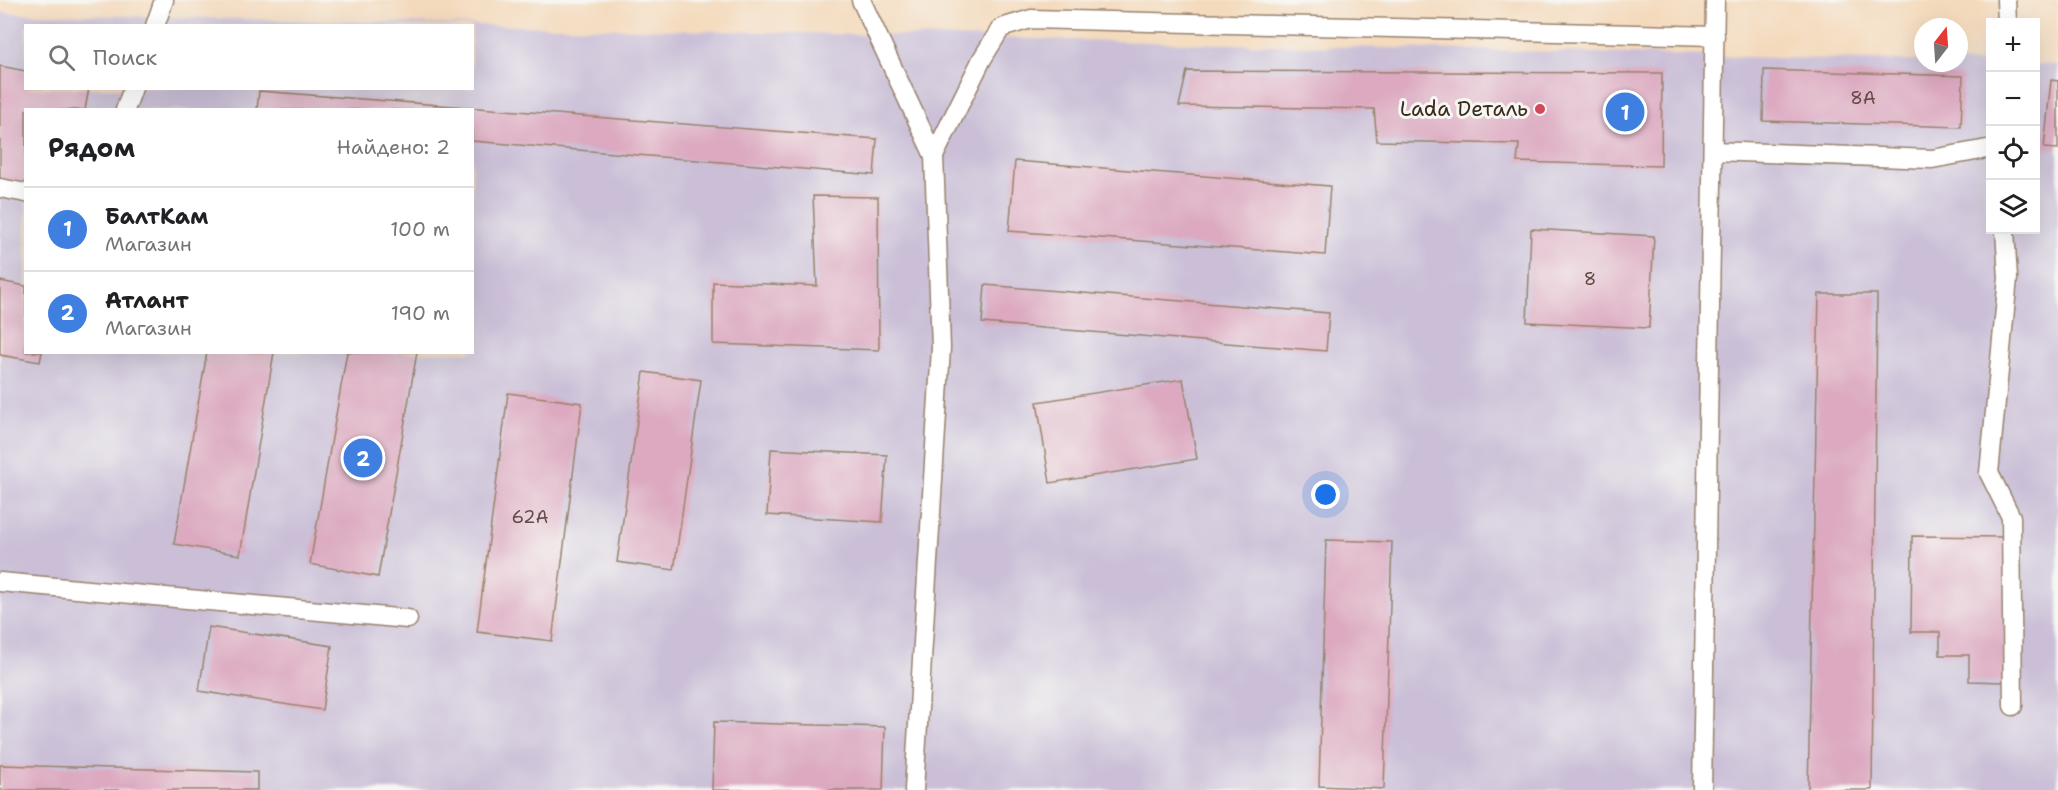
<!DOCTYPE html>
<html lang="ru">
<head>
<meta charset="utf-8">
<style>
  :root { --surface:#fff; --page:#f6f6f6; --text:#202124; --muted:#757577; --line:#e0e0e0; --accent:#d1495b }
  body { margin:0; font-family:"Shantell Sans",sans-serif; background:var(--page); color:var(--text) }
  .controls { position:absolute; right:18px; top:18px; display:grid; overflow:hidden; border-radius:0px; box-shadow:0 6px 24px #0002 }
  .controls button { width:54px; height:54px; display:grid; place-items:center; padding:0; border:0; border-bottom:2px solid var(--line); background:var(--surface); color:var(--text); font:30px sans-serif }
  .compass { position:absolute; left:1914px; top:18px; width:54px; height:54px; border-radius:50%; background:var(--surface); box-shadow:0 6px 24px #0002; rotate:17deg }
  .you { position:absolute; left:1326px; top:495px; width:21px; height:21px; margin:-15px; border:4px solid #fff; border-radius:50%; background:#1a73e8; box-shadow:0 0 0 9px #1a73e833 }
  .badge { display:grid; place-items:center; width:39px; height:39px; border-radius:50%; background:var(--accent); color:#fff; font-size:20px; font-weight:700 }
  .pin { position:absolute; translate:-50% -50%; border:3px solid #fff; box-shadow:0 2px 6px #0006 }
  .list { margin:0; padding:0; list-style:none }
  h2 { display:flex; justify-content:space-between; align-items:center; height:78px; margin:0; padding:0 24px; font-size:26px }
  h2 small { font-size:20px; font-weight:400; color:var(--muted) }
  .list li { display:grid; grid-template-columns:39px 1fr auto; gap:18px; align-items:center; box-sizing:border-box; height:84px; padding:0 24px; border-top:2px solid var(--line) }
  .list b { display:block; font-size:22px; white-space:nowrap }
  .list p { margin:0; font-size:20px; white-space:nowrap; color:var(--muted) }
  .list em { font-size:20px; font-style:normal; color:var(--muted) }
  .icon { flex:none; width:33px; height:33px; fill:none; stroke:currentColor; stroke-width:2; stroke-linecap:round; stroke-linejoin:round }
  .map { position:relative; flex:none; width:2058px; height:790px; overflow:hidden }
  .search { position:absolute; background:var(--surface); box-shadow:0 6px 24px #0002; left:24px; top:24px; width:450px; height:66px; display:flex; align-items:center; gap:15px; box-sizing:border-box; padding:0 21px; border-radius:0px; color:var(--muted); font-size:22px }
  .panel { position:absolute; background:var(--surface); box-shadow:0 6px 24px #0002; left:24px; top:108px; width:450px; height:246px; border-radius:0px }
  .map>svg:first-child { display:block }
  .industrial { fill:#cabfd7; fill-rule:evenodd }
  .building { fill:#dca9c0 }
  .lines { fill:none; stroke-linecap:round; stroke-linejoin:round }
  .service-casing { stroke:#98826d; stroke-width:21 }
  .service { stroke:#fff; stroke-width:18 }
  .poi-dot { fill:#d1495b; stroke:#f6f6f2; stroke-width:2 }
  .labels { text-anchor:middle; stroke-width:6; stroke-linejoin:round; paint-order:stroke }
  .number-label { font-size:18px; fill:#634a46 }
  .poi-label { font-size:21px; fill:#3b2a1e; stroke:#f6f6f2; text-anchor:end }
</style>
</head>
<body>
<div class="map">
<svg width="2058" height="790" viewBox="0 0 2058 790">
  <rect width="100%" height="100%" fill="#f6f6f2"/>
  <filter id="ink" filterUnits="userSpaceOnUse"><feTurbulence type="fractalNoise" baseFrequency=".0167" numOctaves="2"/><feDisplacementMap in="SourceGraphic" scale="12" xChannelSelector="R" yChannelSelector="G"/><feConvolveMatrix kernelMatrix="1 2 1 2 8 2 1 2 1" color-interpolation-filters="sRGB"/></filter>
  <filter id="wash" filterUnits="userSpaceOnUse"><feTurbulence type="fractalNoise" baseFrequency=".008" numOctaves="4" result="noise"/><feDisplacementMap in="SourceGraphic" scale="24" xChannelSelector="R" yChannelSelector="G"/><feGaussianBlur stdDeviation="1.35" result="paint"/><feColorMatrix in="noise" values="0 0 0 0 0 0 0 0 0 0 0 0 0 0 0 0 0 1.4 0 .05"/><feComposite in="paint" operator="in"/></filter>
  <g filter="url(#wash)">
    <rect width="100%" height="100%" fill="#f4dabc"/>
    <!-- industrial -->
    <path class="industrial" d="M0 13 1990 63V230H2036V64L2058 65V790H0ZM26 26H472V88H26ZM26 110H472V352H26Z"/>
    <g id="blocks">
      <!-- building -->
      <g class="building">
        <polygon points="0,66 26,71 26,88 89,88 85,110 26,110 26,185 0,179"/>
        <polygon points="1764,70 1963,76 1961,127 1763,121"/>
        <polygon points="1187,71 1662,73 1661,166 1517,162 1519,144 1377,141 1374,109 1179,106"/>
        <polygon points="2051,80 2058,81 2058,149 2044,148"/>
        <polygon points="259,91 877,139 874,175 472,141 472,110 257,110"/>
        <polygon points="1015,161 1330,186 1325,255 1009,231"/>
        <polygon points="813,196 878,197 879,350 713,344 713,282 817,286"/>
        <polygon points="1531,229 1654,236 1649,328 1527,322"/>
        <polygon points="0,281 26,286 26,352 42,352 40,362 0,355"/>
        <polygon points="985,285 1329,313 1326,351 982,323"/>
        <polygon points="1819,294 1877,294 1872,790 1808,790"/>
        <polygon points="207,352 274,352 240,555 174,544"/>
        <polygon points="347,352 417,352 378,577 310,564"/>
        <polygon points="644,372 701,380 674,570 617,562"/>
        <polygon points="1183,379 1197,459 1050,483 1037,402"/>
        <polygon points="508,393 582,403 552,641 477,632"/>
        <polygon points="771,449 887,455 882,522 767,515"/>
        <polygon points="1912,536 2005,537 2004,682 1969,681 1969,655 1940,655 1940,632 1911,632"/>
        <polygon points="1326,540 1392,542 1384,789 1319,786"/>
        <polygon points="209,627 332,646 322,710 199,691"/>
        <polygon points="714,722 885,727 883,790 712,790"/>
        <polygon points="0,765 257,772 257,790 0,790"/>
      </g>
    </g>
  </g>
  <g filter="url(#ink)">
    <use href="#blocks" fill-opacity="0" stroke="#98826d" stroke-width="1.5"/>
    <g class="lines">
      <!-- service casing -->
      <g class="service-casing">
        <g id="service">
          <polyline points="861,0 934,156 941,348 914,790"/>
          <polyline points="2006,0 2007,22"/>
          <polyline points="155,26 164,0"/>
          <polyline points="125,110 133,88"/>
          <polyline points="1713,151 1932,159 1987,149"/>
          <polyline points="934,156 982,59 1001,28 1031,19 1715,36"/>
          <polyline points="0,188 26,193"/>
          <polyline points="2005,230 2008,278 1989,473 2011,517 2013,706"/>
          <polyline points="0,582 408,619"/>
          <polyline points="1702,790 1715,0"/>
        </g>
      </g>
      <!-- service -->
      <use href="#service" class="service"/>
    </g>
  </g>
  <!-- markers -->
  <circle class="poi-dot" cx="1540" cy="109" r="6"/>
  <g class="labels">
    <!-- number labels -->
    <g class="number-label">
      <text x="1863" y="104">8А</text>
      <text x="1590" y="285">8</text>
      <text x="530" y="523">62А</text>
    </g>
    <!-- poi labels -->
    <g class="poi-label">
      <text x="1528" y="116">Lada Dеталь</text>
    </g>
  </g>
</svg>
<div class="controls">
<button>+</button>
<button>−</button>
<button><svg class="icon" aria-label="locate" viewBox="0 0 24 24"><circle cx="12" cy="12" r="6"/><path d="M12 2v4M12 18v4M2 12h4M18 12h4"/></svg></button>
<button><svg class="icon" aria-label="layers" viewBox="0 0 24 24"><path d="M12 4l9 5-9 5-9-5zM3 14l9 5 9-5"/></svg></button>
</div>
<svg class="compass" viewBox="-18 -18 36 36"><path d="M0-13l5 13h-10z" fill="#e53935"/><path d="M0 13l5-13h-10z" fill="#757577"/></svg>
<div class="you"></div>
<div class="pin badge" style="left:1625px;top:112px;background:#3f7fe0">1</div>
<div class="pin badge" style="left:363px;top:458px;background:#3f7fe0">2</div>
<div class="search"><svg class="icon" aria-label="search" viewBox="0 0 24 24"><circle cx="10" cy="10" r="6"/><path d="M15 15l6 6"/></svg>Поиск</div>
<section class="panel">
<h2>Рядом<small>Найдено: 2</small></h2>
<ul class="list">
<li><span class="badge" style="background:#3f7fe0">1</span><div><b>БалтКам</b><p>Магазин</p></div><em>100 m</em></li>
<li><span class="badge" style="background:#3f7fe0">2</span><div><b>Атлант</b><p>Магазин</p></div><em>190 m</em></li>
</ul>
</section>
</div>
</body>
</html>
